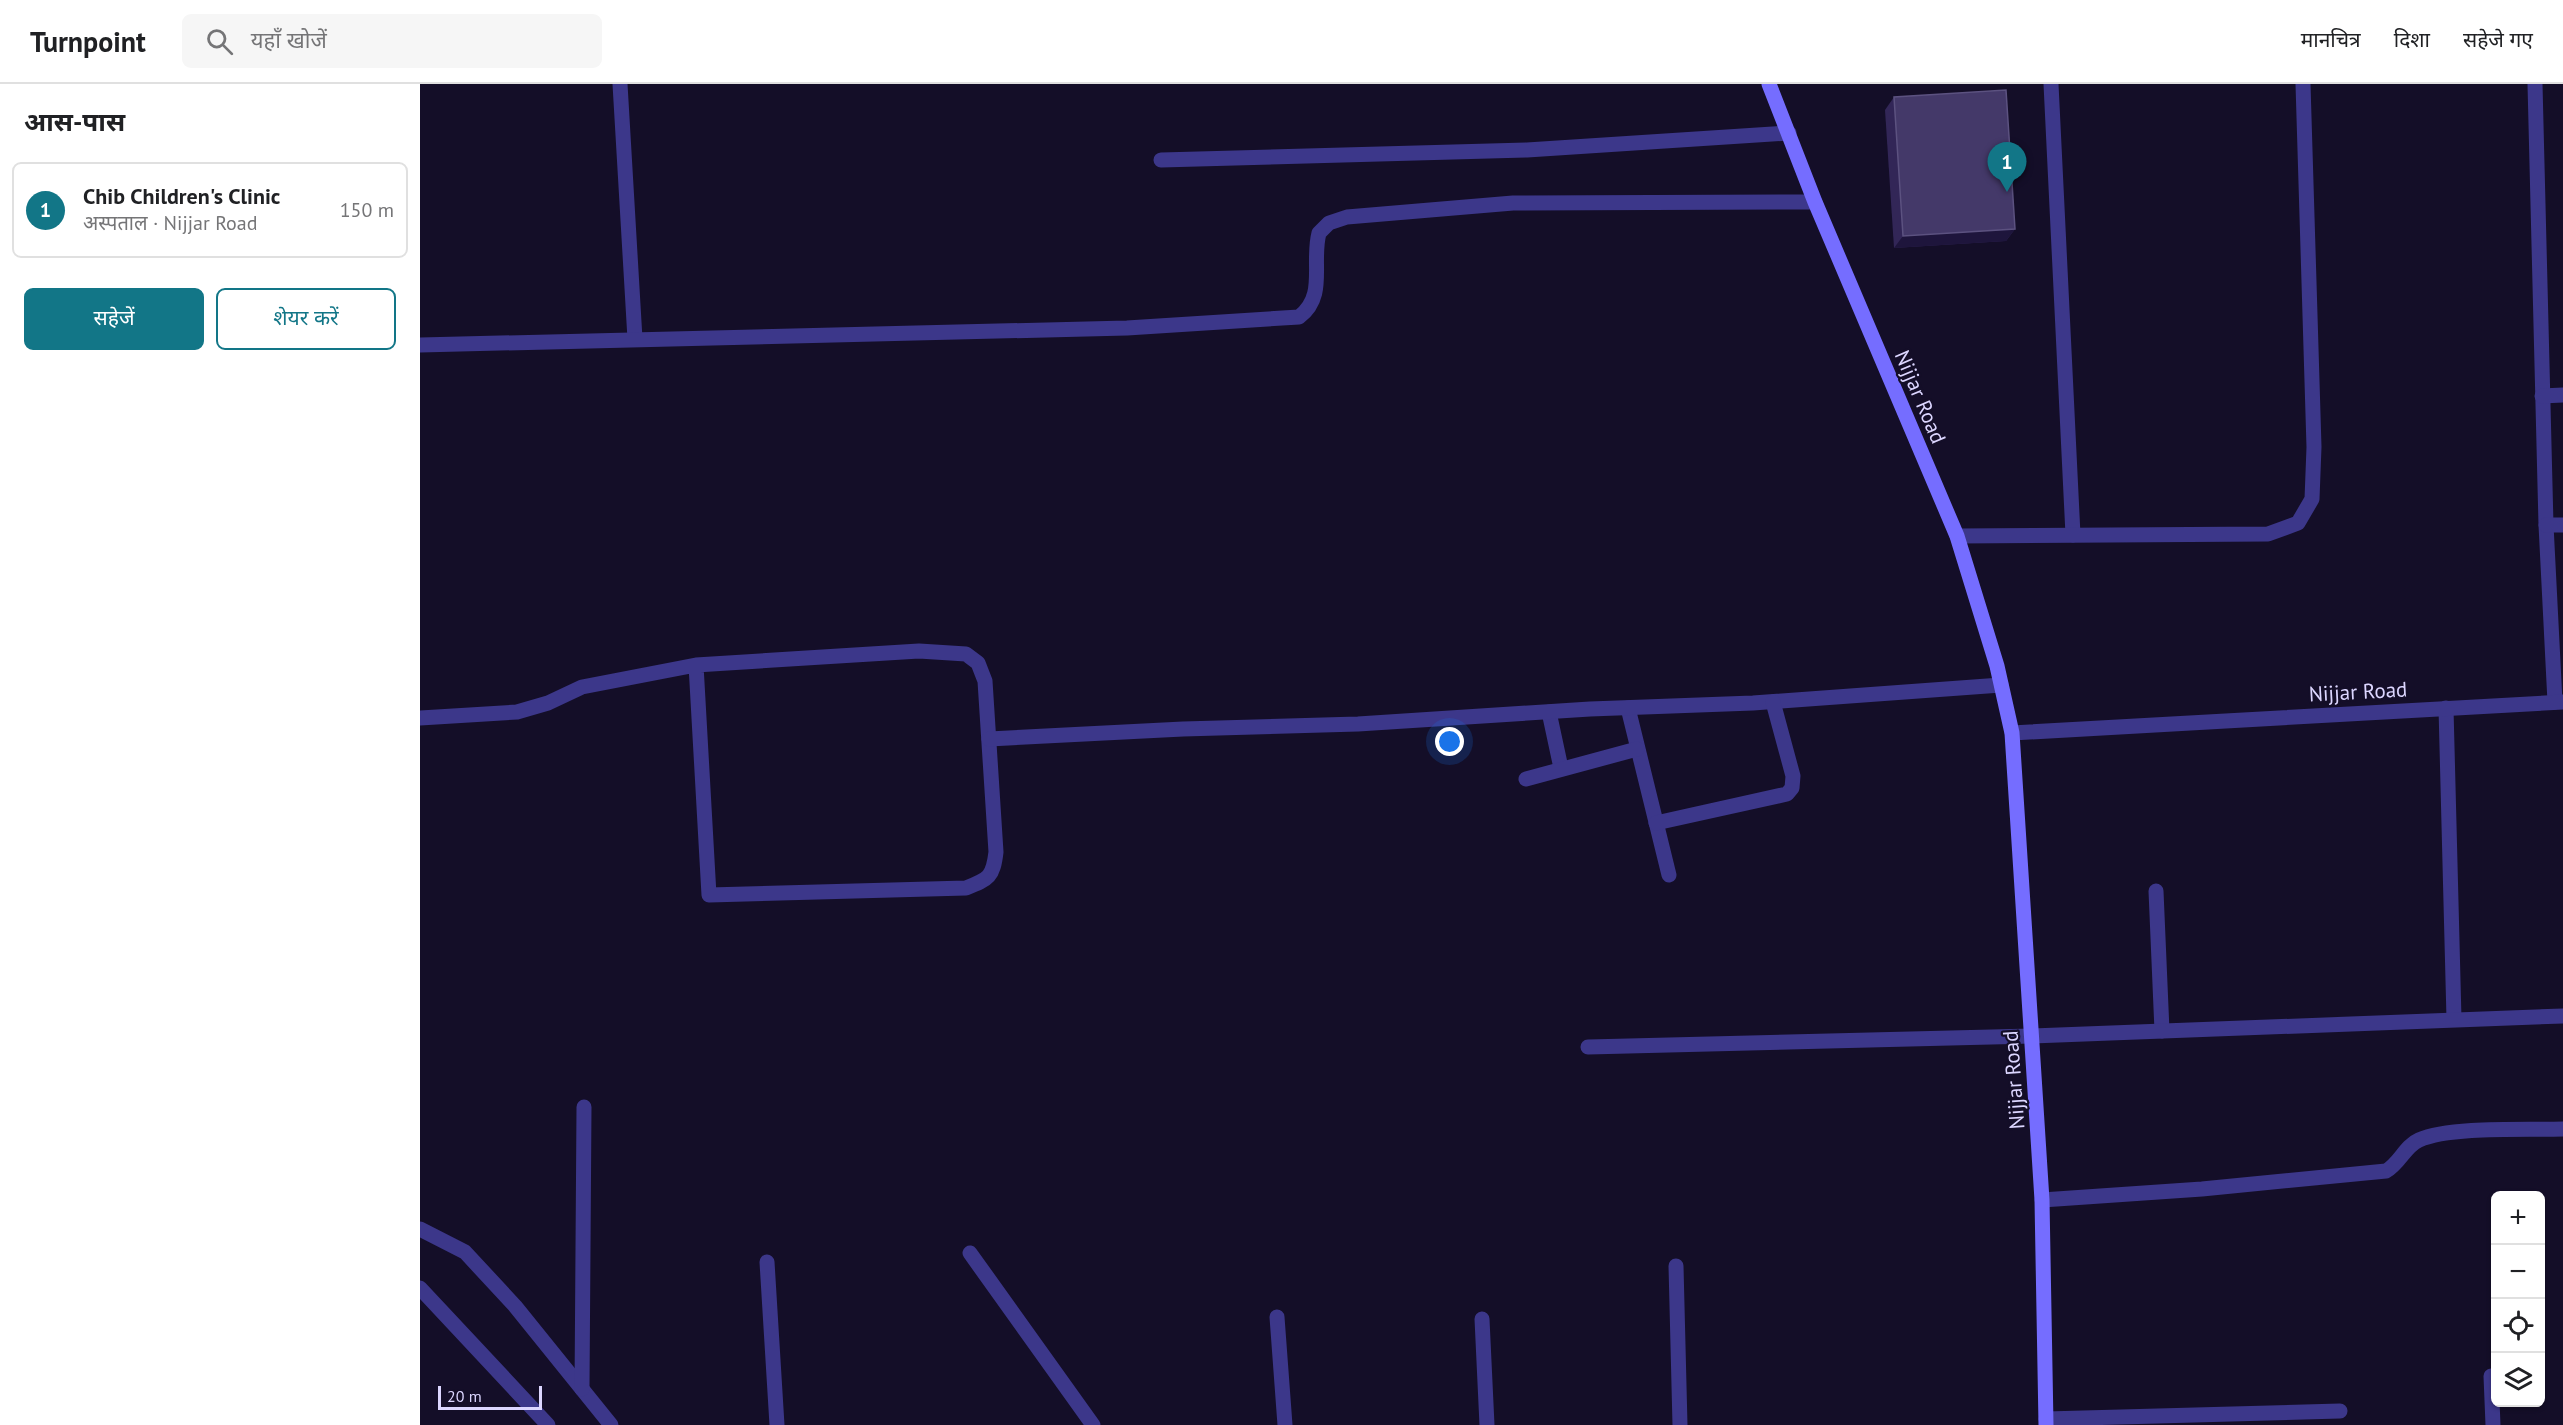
<!DOCTYPE html>
<html lang="hi">
<head>
<meta charset="utf-8">
<style>
  :root { --surface:#fff; --page:#f6f6f6; --text:#202124; --muted:#757577; --line:#e0e0e0; --accent:#127687 }
  body { margin:0; font-family:"PT Sans","Noto Sans Devanagari",sans-serif; background:var(--page); color:var(--text) }
  .controls { position:absolute; right:18px; bottom:18px; display:grid; overflow:hidden; border-radius:9px; box-shadow:0 2px 4px #0004 }
  .controls button { width:54px; height:54px; display:grid; place-items:center; padding:0; border:0; border-bottom:2px solid var(--line); background:var(--surface); color:var(--text); font:30px sans-serif }
  .scale { position:absolute; left:18px; bottom:15px; width:104px; box-sizing:border-box; padding-left:6px; border:3px solid #dcd6ff; border-top:0; font-size:16px; line-height:21px; white-space:nowrap; color:#dcd6ff; -webkit-text-stroke:4px #140e28; paint-order:stroke }
  .you { position:absolute; left:1030px; top:658px; width:21px; height:21px; margin:-15px; border:4px solid #fff; border-radius:50%; background:#1a73e8; box-shadow:0 0 0 9px #1a73e833 }
  .badge { display:grid; place-items:center; width:39px; height:39px; border-radius:50%; background:var(--accent); color:#fff; font-size:20px; font-weight:700 }
  .pin { position:absolute; translate:-50% -50px; filter:drop-shadow(0 2px 3px #0008) }
  .pin::after { content:''; position:absolute; top:32px; width:21px; height:18px; background:inherit; clip-path:polygon(0 0,100% 0,50% 100%) }
  .list { margin:0; padding:0; list-style:none }
  h2 { display:flex; justify-content:space-between; align-items:center; height:78px; margin:0; padding:0 24px; font-size:26px }
  h2 small { font-size:20px; font-weight:400; color:var(--muted) }
  .list li { display:grid; grid-template-columns:39px 1fr auto; gap:18px; align-items:center; box-sizing:border-box; height:96px; margin:0 12px 12px; padding:0 12px; border:2px solid var(--line); border-radius:9px }
  .list b { display:block; font-size:22px; white-space:nowrap }
  .list p { margin:0; font-size:20px; white-space:nowrap; color:var(--muted) }
  .list em { font-size:20px; font-style:normal; color:var(--muted) }
  .actions { display:flex; gap:12px; padding:18px 24px }
  .actions a { flex:1; padding:14px 0; border:2px solid var(--accent); border-radius:9px; text-align:center; font-size:21px; color:var(--accent) }
  .actions .main { background:var(--accent); color:#fff }
  .icon { flex:none; width:33px; height:33px; fill:none; stroke:currentColor; stroke-width:2; stroke-linecap:round; stroke-linejoin:round }
  .map { position:relative; flex:none; width:2143px; height:1341px; overflow:hidden }
  header { display:flex; align-items:center; gap:36px; box-sizing:border-box; height:84px; padding:0 30px; background:var(--surface); border-bottom:2px solid var(--line) }
  header strong { font-size:28px }
  nav { display:flex; gap:33px; margin-inline-start:auto; font-size:21px }
  .search { width:420px; height:54px; background:var(--page); display:flex; align-items:center; gap:15px; box-sizing:border-box; padding:0 21px; border-radius:9px; color:var(--muted); font-size:22px }
  main { display:flex }
  aside { flex:1; background:var(--surface) }
  .map>svg:first-child { display:block }
  .lines { fill:none; stroke-linecap:round; stroke-linejoin:round }
  .lane { stroke:#3c378a; stroke-width:15 }
  .street { stroke:#3c378a; stroke-width:15 }
  .secondary { stroke:#756dff; stroke-width:15 }
  .wall { fill:#322657 }
  .shaded-wall { fill:#1e153c }
  .building { fill:#443969; stroke:#5c5280; stroke-width:1.5 }
  .labels { text-anchor:middle; stroke-width:4.5; stroke-linejoin:round; paint-order:stroke }
  .street-label { font-size:21px; fill:#dcd6ff; stroke:#140e28 }
</style>
</head>
<body>
<header>
<strong>Turnpoint</strong>
<div class="search"><svg class="icon" aria-label="search" viewBox="0 0 24 24"><circle cx="10" cy="10" r="6"/><path d="M15 15l6 6"/></svg>यहाँ खोजें</div>
<nav><a>मानचित्र</a><a>दिशा</a><a>सहेजे गए</a></nav>
</header>
<main>
<aside>
<h2>आस-पास<small></small></h2>
<ul class="list">
<li><span class="badge">1</span><div><b>Chib Children's Clinic</b><p>अस्पताल · Nijjar Road</p></div><em>150 m</em></li>
</ul>
<div class="actions"><a class="main">सहेजें</a><a>शेयर करें</a></div>
</aside>
<div class="map">
<svg width="2143" height="1341" viewBox="0 0 2143 1341">
  <rect width="100%" height="100%" fill="#140e28"/>
  <g class="lines">
    <!-- lane -->
    <g class="lane">
      <polyline points="1208,624 1249,791"/>
      <polyline points="1129,628 1141,684"/>
      <path d="M0 634 97 628 128 619 162 603 276 581 499 567 546 570 558 579 565 597 576 768C573 793 569 795 546 804L289 811 276 581"/>
      <polyline points="569,655 763,645 938,640 1170,625 1333,619 1581,601"/>
      <polyline points="1106,695 1217,665"/>
      <polyline points="1236,739 1367,710 1372,704 1373,692 1353,618"/>
      <polyline points="1168,963 1612,952"/>
    </g>
    <!-- street -->
    <g class="street">
      <polyline points="200,0 215,255"/>
      <polyline points="1631,0 1653,451"/>
      <polyline points="2115,0 2126,441 2135,618"/>
      <polyline points="741,76 1107,66 1369,49"/>
      <path d="M0 261 707 244 879 233C907 212 891 179 899 149L909 139 927 133 1093 119 1395 118"/>
      <polyline points="2122,312 2143,311"/>
      <polyline points="2126,441 2143,441"/>
      <polyline points="1537,452 1848,450 1878,439 1892,415 1894,363 1883,0"/>
      <polyline points="2026,624 2034,935"/>
      <polyline points="1592,649 2143,618"/>
      <polyline points="1736,807 1742,947"/>
      <polyline points="1612,952 2143,932"/>
      <path d="M1622 1116 1782 1105 1966 1087C1980 1079 1985 1062 1999 1056 2030 1042 2107 1046 2143 1045"/>
      <polyline points="0,1145 45,1168 95,1222 191,1341"/>
      <polyline points="550,1169 673,1341"/>
      <polyline points="347,1178 357,1341"/>
      <polyline points="1256,1182 1260,1341"/>
      <polyline points="0,1204 128,1341"/>
      <polyline points="857,1233 865,1341"/>
      <polyline points="1062,1235 1067,1341"/>
      <polyline points="2071,1292 2073,1341"/>
      <polyline points="162,1305 164,1023"/>
      <polyline points="1626,1335 1920,1327"/>
    </g>
    <!-- secondary -->
    <polyline class="secondary" points="1349,0 1395,118 1537,452 1577,582 1592,649 1622,1116 1626,1341"/>
  </g>
  <!-- wall -->
  <polygon class="wall" points="1474,13 1595,145 1586,157 1474,164 1465,26"/>
  <!-- shaded-wall -->
  <polygon class="shaded-wall" points="1595,145 1586,157 1474,164 1483,152"/>
  <!-- building -->
  <polygon class="building" points="1586,6 1595,145 1483,152 1474,13"/>
  <g class="labels">
    <!-- street labels -->
    <g class="street-label">
      <text transform="translate(1500 313) rotate(67)" y="7">Nijjar Road</text>
      <text transform="translate(1938 608) rotate(-3)" y="7">Nijjar Road</text>
      <text transform="translate(1594 996) rotate(-94)" y="7">Nijjar Road</text>
    </g>
  </g>
</svg>
<div class="controls">
<button>+</button>
<button>−</button>
<button><svg class="icon" aria-label="locate" viewBox="0 0 24 24"><circle cx="12" cy="12" r="6"/><path d="M12 2v4M12 18v4M2 12h4M18 12h4"/></svg></button>
<button><svg class="icon" aria-label="layers" viewBox="0 0 24 24"><path d="M12 4l9 5-9 5-9-5zM3 14l9 5 9-5"/></svg></button>
</div>
<div class="scale">20 m</div>
<div class="you"></div>
<div class="pin badge" style="left:1587px;top:108px">1</div>
</div>
</main>
</body>
</html>
